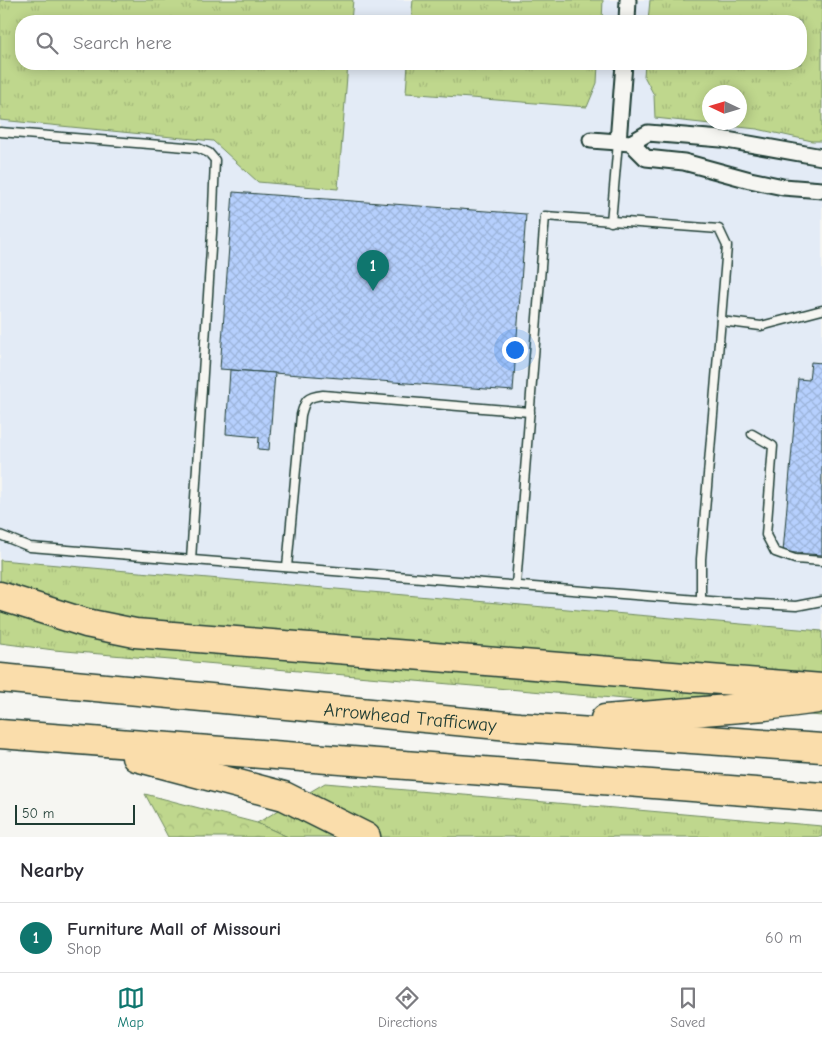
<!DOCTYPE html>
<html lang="en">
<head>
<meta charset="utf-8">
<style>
  :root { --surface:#fff; --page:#f2f2f3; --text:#2b2b33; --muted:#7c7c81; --line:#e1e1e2; --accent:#0f766e }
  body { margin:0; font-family:"Comic Neue",sans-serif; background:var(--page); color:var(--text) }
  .compass { position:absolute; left:702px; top:85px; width:45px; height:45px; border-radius:50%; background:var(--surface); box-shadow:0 2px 12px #0003; rotate:274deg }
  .scale { position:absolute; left:15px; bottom:12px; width:120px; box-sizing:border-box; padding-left:5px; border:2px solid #1f3d34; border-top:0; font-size:14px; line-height:18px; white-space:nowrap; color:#1f3d34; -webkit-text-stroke:4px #f6f6f2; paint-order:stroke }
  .you { position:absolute; left:514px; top:349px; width:18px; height:18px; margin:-12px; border:4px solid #fff; border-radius:50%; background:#1a73e8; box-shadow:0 0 0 8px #1a73e833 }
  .badge { display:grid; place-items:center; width:32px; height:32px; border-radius:50%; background:var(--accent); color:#fff; font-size:16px; font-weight:700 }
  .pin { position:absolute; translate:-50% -41px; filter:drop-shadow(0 1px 2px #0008) }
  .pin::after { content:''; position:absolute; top:26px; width:18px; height:15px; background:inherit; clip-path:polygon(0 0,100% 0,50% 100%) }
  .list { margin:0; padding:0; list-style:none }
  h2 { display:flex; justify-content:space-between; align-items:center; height:65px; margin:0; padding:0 20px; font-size:21px }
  h2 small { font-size:16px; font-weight:400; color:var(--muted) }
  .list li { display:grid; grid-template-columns:32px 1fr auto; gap:15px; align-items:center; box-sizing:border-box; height:70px; padding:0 20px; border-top:1px solid var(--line) }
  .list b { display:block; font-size:19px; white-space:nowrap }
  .list p { margin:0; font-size:16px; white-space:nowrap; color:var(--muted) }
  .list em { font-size:16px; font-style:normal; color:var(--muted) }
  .icon { flex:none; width:28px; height:28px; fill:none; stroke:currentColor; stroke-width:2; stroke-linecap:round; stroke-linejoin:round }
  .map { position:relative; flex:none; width:822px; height:837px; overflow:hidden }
  .search { position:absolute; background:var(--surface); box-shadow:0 2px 12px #0003; left:15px; right:15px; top:15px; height:55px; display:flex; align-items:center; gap:12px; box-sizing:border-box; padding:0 18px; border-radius:20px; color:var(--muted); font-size:19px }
  .sheet { height:135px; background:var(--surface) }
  nav { display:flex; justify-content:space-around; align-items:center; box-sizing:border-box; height:70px; border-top:1px solid var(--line); background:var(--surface); font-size:14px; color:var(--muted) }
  nav a { display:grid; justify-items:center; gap:2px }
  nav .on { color:var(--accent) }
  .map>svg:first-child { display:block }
  .built { fill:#e3ebf6; fill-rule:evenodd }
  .grass { fill:url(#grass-tufts); stroke:#6f8a60; fill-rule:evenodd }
  .forest { fill:url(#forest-crowns); stroke:#6f8a60 }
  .building { fill:url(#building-cross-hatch); stroke:#1f3d34 }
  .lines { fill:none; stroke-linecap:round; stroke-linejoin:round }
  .lane-casing { stroke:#1f3d34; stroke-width:11 }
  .street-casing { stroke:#1f3d34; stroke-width:19 }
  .highway-casing { stroke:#1f3d34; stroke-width:31 }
  .lane { stroke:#f6f6f2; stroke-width:8 }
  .street { stroke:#f6f6f2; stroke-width:15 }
  .highway { stroke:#faddab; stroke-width:28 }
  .labels { text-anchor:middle; stroke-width:4; stroke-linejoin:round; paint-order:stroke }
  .street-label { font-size:19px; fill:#1f3d34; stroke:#f6f6f2 }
</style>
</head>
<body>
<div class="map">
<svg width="822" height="837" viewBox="0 0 822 837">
  <defs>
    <pattern id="grass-tufts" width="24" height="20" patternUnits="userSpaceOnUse" patternTransform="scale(1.25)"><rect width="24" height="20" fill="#bfd78d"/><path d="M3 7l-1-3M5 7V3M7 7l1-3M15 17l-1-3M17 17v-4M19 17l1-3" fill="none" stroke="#a4b97a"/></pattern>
    <pattern id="forest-crowns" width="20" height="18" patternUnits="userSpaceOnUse" patternTransform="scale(1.25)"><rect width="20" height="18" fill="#bfd78d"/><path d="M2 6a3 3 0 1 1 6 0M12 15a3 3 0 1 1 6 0" fill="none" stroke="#a4b97a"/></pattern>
    <pattern id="building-cross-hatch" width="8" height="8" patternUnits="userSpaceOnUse" patternTransform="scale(1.25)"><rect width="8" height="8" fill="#b6d0fe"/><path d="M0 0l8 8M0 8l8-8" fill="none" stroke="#9cb4da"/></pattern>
  </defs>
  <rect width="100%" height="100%" fill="#f6f6f2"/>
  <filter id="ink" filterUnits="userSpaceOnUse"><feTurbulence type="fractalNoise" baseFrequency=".02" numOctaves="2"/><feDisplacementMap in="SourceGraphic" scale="10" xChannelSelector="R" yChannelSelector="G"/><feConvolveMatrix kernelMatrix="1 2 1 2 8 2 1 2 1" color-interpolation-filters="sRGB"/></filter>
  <g filter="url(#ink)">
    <!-- built -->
    <path class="built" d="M0 0H822V631L0 560ZM21 21H801V64H21ZM710 92H740V122H710Z"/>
    <!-- grass -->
    <g class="grass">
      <polygon points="0,0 353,0 351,21 21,21 21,64 348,64 338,189 258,182 213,141 0,120"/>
      <polygon points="413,0 603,0 602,21 411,21"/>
      <path d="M650 0H822V141H812L757 129 655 118 654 95 644 76 645 64H801V21H648ZM710 92H740V122H710Z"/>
      <polygon points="408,64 598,64 597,83 587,107 406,93"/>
      <polygon points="0,560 822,631 822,716 54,650 0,643"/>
      <polygon points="325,783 822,826 822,837 288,837 257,823"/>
    </g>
    <!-- forest -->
    <polygon class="forest" points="145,794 257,823 288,837 168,837"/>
    <!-- building -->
    <g class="building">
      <polygon points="233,192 526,214 513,391 220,369"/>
      <polygon points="811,362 822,363 822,555 783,552 798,379 809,380"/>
      <polygon points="230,370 275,373 269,450 258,449 259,437 226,434"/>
    </g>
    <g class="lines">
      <!-- lane casing -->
      <g class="lane-casing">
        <g id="lane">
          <polyline points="0,132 198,148 209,153 215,160 212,233 191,560"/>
          <polyline points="611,222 618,142"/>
          <polyline points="721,321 761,326 822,310"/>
          <polyline points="752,434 773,446 766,535 775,552 795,559 822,561"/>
          <polyline points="0,535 30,547 723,602 796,606 822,601"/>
          <path d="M287 567 301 415C305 400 306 397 323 395L530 412"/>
          <polyline points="516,585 545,216 719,229 727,246 701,559 701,599"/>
        </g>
      </g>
      <!-- street casing -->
      <g class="street-casing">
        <g id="street">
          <polyline points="627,21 628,0"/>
          <polyline points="591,140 631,143 648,133 721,139 822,157"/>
          <polyline points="618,142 624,64"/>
          <polyline points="631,143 646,158 684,162 750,180 783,187 822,190"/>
        </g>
      </g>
      <!-- highway casing -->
      <g class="highway-casing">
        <g id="highway">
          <polyline points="0,596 86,623 135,633 822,688"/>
          <path id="s1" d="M0 678 519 727 822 748"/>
          <polyline points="605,719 765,706 818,699"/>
          <polyline points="0,734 822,797"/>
          <polyline points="136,757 284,796 366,837"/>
        </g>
      </g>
      <!-- lane -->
      <use href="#lane" class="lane"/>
      <!-- street -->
      <use href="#street" class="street"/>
      <!-- highway -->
      <use href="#highway" class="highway"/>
    </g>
  </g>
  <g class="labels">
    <!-- street labels -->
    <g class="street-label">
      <text dy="7" stroke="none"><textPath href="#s1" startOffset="412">Arrowhead Trafficway</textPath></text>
    </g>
  </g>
</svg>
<svg class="compass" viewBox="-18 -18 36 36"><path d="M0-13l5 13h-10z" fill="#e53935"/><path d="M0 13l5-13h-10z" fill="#7c7c81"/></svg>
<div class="scale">50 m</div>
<div class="you"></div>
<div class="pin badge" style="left:373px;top:291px">1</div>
<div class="search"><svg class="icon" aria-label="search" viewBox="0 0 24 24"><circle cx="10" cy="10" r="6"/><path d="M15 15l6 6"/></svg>Search here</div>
</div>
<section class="sheet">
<h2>Nearby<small></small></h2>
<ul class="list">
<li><span class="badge">1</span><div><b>Furniture Mall of Missouri</b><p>Shop</p></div><em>60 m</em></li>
</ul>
</section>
<nav>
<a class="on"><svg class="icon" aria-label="map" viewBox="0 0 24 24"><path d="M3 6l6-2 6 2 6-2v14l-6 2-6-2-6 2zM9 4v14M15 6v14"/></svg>Map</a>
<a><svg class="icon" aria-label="directions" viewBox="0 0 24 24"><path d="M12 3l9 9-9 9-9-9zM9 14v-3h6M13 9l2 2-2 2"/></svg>Directions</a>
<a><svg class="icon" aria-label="saved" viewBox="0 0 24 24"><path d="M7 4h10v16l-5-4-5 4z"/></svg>Saved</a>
</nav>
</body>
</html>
